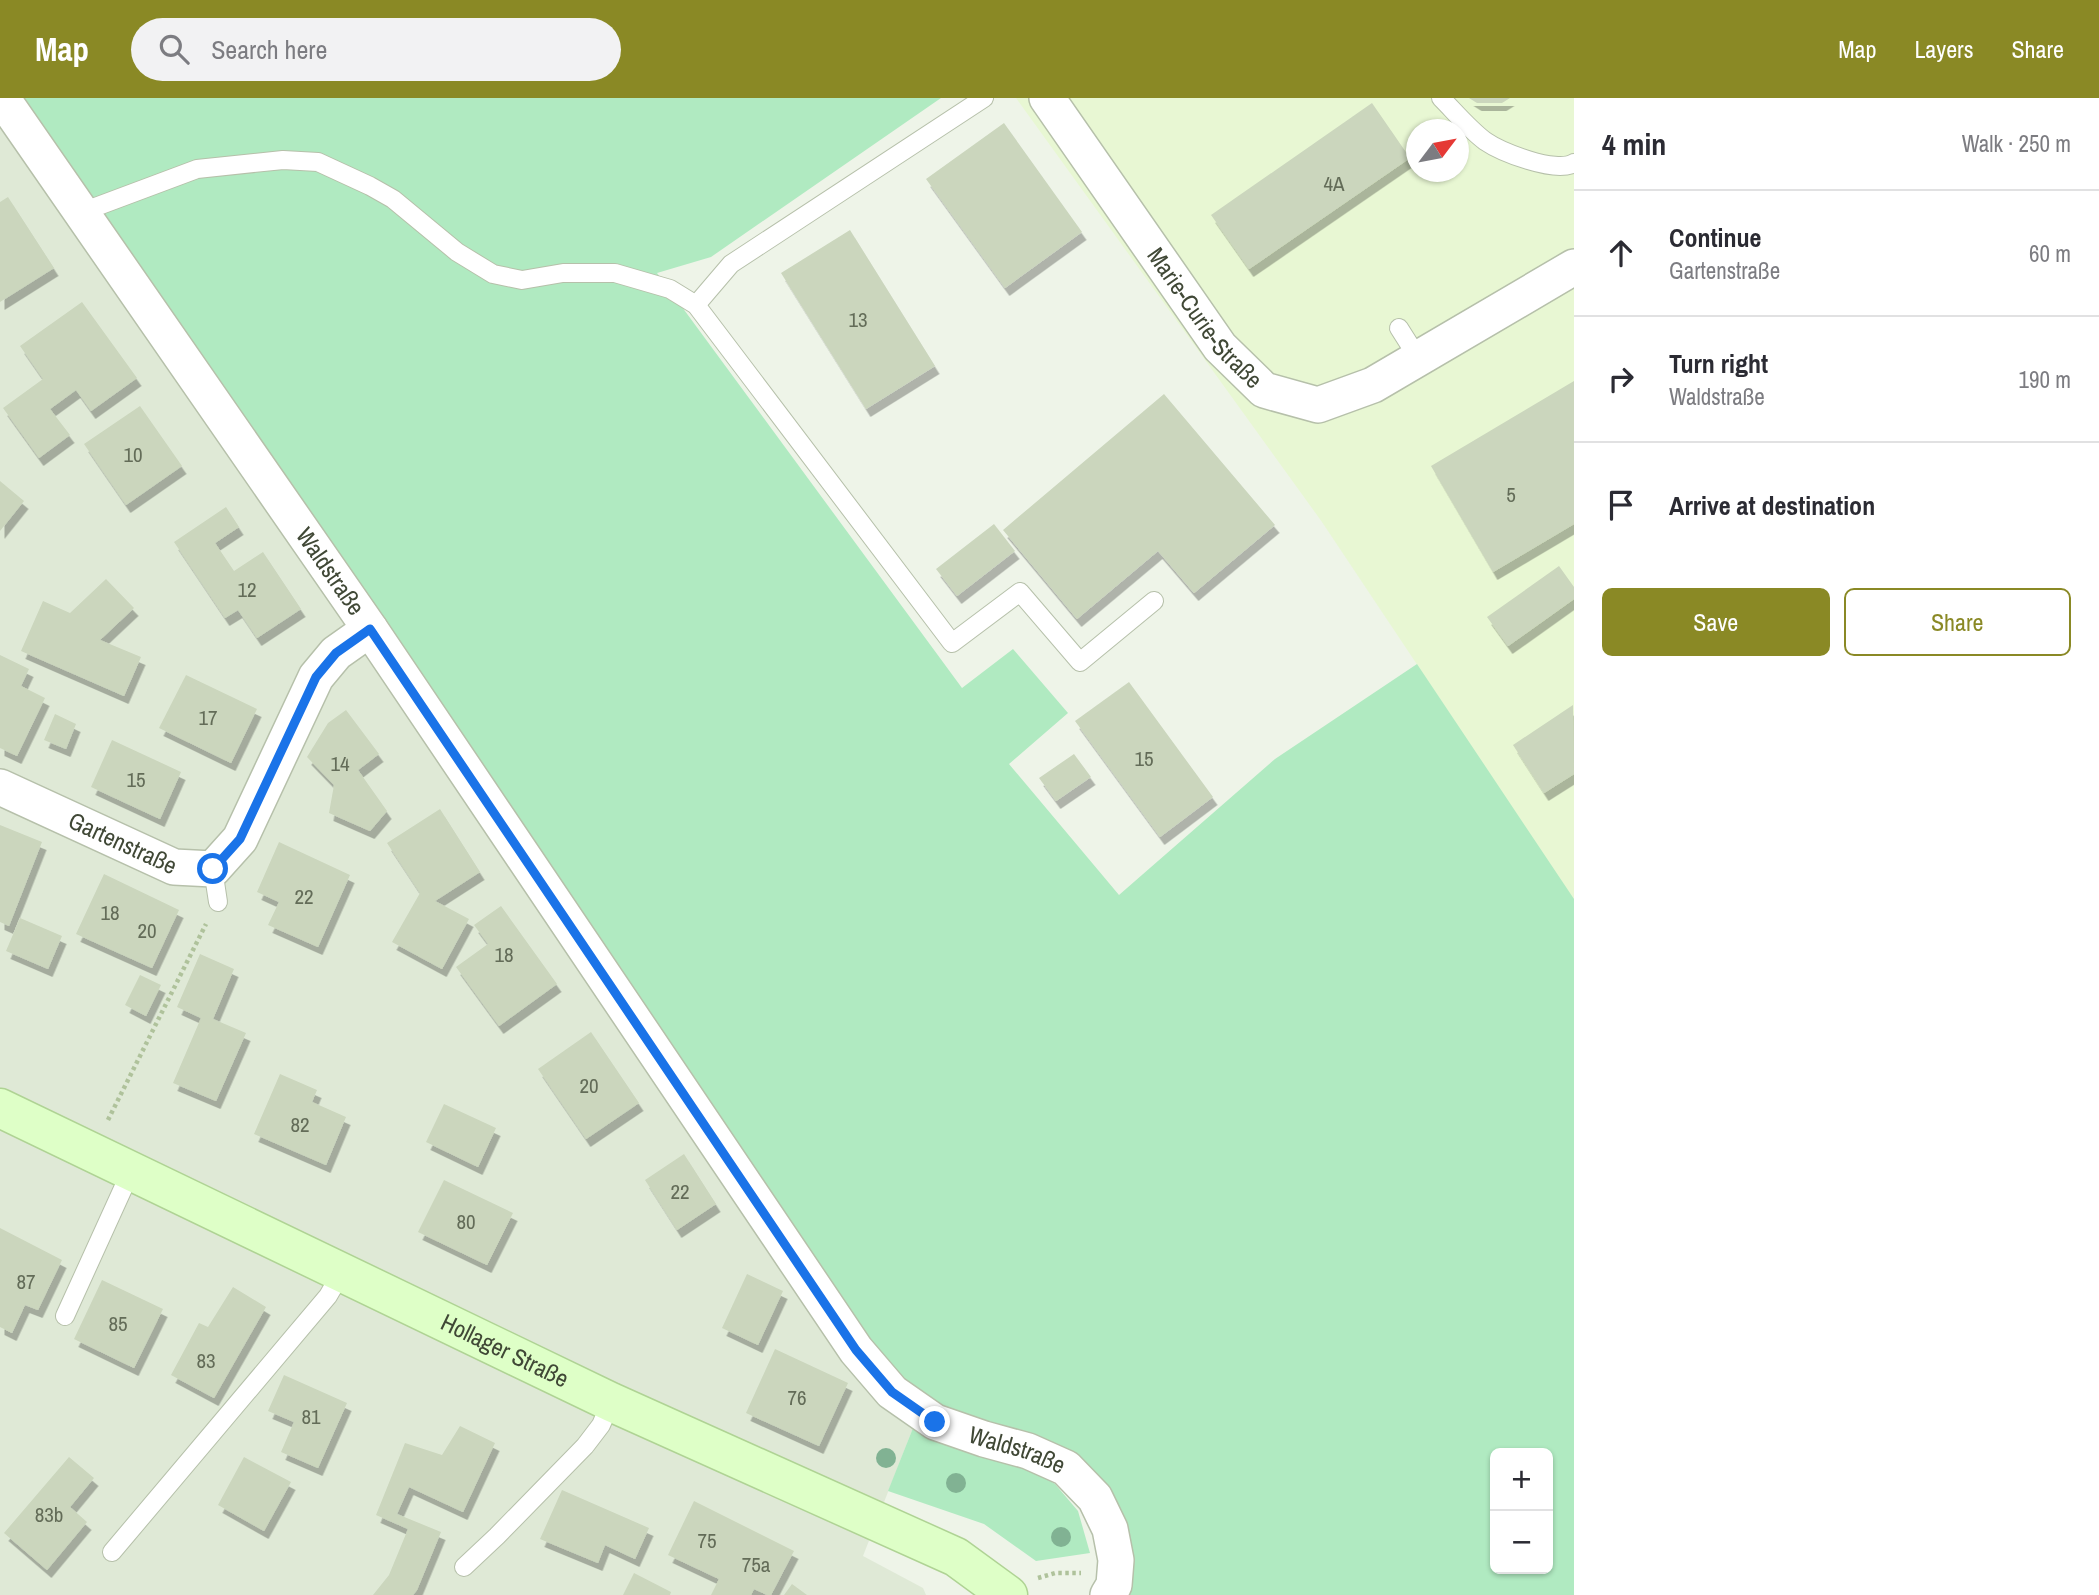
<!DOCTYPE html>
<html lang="en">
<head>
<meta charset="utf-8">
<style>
  :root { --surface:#fff; --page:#f2f2f3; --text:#2b2b33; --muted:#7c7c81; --line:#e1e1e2; --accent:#8a8925 }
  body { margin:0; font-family:"Archivo Narrow",sans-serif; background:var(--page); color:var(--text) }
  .controls { position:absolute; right:21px; bottom:21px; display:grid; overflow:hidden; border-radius:10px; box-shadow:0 2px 5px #0004 }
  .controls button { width:63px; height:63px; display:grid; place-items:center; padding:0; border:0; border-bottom:2px solid var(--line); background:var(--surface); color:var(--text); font:35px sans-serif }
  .compass { position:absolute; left:1406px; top:21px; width:63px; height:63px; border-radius:50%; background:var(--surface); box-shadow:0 2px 5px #0004; rotate:58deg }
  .stop { position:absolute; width:21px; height:21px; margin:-16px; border:5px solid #1a73e8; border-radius:50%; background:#fff }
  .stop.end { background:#1a73e8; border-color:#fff; box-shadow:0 2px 7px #0008 }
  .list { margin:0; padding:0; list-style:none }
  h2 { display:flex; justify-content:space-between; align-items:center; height:91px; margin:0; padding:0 28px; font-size:30px }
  h2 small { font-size:23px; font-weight:400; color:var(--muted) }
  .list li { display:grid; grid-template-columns:46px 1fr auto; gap:21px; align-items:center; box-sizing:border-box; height:126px; padding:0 28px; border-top:2px solid var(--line) }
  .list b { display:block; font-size:26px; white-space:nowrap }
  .list p { margin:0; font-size:23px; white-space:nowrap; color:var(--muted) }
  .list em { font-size:23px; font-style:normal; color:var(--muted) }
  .actions { display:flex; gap:14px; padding:21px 28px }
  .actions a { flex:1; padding:16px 0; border:2px solid var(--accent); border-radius:10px; text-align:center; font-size:24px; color:var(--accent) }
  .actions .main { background:var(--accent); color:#fff }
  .icon { flex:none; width:38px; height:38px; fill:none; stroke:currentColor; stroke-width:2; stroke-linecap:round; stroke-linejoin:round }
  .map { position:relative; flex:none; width:1574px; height:1497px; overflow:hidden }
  header { display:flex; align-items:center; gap:42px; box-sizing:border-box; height:98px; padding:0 35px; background:var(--accent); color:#fff }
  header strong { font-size:33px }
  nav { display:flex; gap:38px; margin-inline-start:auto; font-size:24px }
  .search { width:490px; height:63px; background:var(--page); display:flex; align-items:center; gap:18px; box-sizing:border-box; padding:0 24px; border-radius:38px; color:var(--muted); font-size:26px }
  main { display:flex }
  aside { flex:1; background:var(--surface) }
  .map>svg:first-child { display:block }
  .residential { fill:#dfe9d6 }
  .commercial { fill:#e8f7d3; fill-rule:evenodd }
  .green { fill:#b0eac1; fill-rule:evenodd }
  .building { fill:#cbd6bd; filter:url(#shadow) }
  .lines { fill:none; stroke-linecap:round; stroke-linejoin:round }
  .service-casing { stroke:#b6c0aa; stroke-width:20 }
  .minor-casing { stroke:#b6c0aa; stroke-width:38 }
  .secondary-casing { stroke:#afd394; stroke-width:41 }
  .path { stroke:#afc29b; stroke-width:4.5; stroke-dasharray:3.5 3.5; stroke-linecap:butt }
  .service { stroke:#fff; stroke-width:18 }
  .minor { stroke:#fff; stroke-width:35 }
  .secondary { stroke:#deffc7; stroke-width:38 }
  .tree { fill:#81b293 }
  .route { stroke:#1a73e8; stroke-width:9 }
  .labels { text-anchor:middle; stroke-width:7; stroke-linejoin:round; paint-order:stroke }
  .number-label { font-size:21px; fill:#636c58 }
  .street-label { font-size:24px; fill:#404836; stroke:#fff }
</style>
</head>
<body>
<header>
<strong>Map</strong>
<div class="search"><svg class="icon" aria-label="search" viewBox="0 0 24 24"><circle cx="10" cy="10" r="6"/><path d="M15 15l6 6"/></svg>Search here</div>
<nav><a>Map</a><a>Layers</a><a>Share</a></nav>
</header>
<main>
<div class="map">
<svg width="1574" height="1497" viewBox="0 0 1574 1497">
  <defs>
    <filter id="shadow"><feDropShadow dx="4.5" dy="8" stdDeviation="0" flood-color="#0004"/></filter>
  </defs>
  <rect width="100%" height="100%" fill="#eef4e8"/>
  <!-- residential -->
  <polygon class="residential" points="0,0 892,1294 913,1330 863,1458 923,1490 926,1497 0,1497"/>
  <!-- commercial -->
  <path class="commercial" d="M1016 0H1574V802L1322 424ZM1416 32H1458V74H1416Z"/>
  <!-- green -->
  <g class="green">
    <path d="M0 0H941L711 159 657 175 962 590 1013 551 1068 615 1009 666 1119 797 1275 661 1417 566 1574 801V1497H1108L1095 1400 892 1294ZM1495 1355H1548V1471H1495Z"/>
    <polygon points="913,1330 978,1356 1024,1366 1055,1386 1078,1413 1090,1455 1036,1463 984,1426 888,1393"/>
  </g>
  <!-- building -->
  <g class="building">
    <polygon points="1469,0 1510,0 1502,5 1477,5"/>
    <polygon points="1372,5 1410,60 1249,171 1211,117"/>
    <polygon points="1004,25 1082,134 1005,190 926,81"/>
    <polygon points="8,99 54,170 0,204 0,104"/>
    <polygon points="850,132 935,268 866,311 781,175"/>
    <polygon points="82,204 137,280 91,313 76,292 50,311 70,337 39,360 3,310 43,281 20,248"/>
    <polygon points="1574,283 1574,426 1493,474 1431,368"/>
    <polygon points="1164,296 1275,427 1194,495 1158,453 1077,521 1003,432"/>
    <polygon points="140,308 182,368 126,407 84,346"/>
    <polygon points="0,383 24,403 0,433"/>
    <polygon points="226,409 239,429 215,445 234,473 263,454 301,511 257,540 238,512 225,520 174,444"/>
    <polygon points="994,426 1015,453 957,498 936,471"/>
    <polygon points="1559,468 1574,489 1574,501 1508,548 1487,519"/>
    <polygon points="106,481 134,510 100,542 141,559 124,598 21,553 43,503 70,515"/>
    <polygon points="0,557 29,571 21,588 45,600 17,658 0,650"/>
    <polygon points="186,577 257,611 231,665 159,630"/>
    <polygon points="1129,584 1213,699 1160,739 1075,623"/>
    <polygon points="1573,607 1574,676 1544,695 1513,647"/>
    <polygon points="346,612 379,656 358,672 387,713 370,733 329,715 334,687 307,659 328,625"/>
    <polygon points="55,616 76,626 66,651 44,642"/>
    <polygon points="112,642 181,674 160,721 91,689"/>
    <polygon points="1074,656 1091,679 1056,703 1039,680"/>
    <polygon points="440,711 480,774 435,803 469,821 442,871 392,844 420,795 387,745"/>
    <polygon points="0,727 42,744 9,828 0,824"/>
    <polygon points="279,744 350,777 318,849 268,827 279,804 257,794"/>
    <polygon points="104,776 179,812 152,870 76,836"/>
    <polygon points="501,808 557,886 499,928 456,869 488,846 474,827"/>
    <polygon points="20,820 62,838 48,871 6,853"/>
    <polygon points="200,856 234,871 213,921 246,935 216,1003 173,985 201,920 177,909"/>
    <polygon points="140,877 161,887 146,918 125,907"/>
    <polygon points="591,934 639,1005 586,1041 538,971"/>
    <polygon points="280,976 317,992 312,1004 346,1019 326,1067 254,1036"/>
    <polygon points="444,1006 496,1030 478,1069 426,1044"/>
    <polygon points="684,1056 716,1106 677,1132 645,1082"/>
    <polygon points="444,1082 513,1115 487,1167 418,1134"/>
    <polygon points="0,1130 62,1162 38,1212 25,1207 12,1235 0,1229"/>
    <polygon points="747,1176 783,1193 758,1247 722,1230"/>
    <polygon points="102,1182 163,1211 134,1270 74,1241"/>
    <polygon points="233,1189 266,1209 214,1300 171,1277 199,1225 208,1229"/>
    <polygon points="775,1251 848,1285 819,1348 746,1315"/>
    <polygon points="284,1277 347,1305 318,1370 281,1354 294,1324 268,1313"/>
    <polygon points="460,1328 495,1345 463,1414 409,1389 397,1416 441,1434 417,1492 413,1497 373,1497 389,1477 408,1431 376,1417 405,1345 442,1357"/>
    <polygon points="69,1359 94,1380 70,1409 87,1424 47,1472 4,1435"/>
    <polygon points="244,1359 291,1384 264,1433 218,1407"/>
    <polygon points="562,1392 649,1430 635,1461 605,1447 598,1465 540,1441"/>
    <polygon points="694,1403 794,1453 771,1497 767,1497 754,1491 751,1497 711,1497 719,1481 668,1457"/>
    <polygon points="634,1475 671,1494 670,1497 623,1497"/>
    <polygon points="792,1486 807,1497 784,1497"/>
  </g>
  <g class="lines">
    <!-- service casing -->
    <g class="service-casing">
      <g id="service">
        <path d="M1441 0C1455 14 1469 31 1485 43 1501 54 1556 76 1574 65"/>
        <polyline points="82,114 197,71 283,62 318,64 370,88 393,101 457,154 493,176 522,182 563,175 615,175 670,191 696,207 952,545 1020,494 1080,564 1154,503"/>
        <polyline points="696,207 731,166 984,0"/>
        <polyline points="1399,230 1418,260"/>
        <polyline points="213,771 218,804"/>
        <polyline points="65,1218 131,1073"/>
        <polyline points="112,1454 328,1198 342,1174"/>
        <polyline points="464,1469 497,1438 585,1348 601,1327 611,1304"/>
      </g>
    </g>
    <!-- minor casing -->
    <g class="minor-casing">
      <g id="minor">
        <path id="s1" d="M2 0 370 531 856 1252 892 1294 935 1324 984 1341 1028 1353 1066 1370 1095 1400 1110 1431 1116 1462 1114 1487 1108 1497"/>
        <path id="s2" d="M1047 0 1220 249 1264 292 1318 307 1373 287 1574 169"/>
        <path id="s3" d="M0 689 174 769 213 771 240 741 316 579 336 555 370 531"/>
      </g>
    </g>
    <!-- secondary casing -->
    <g class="secondary-casing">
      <g id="secondary">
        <path id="s4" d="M0 1010 611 1304 956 1459 1008 1497"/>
      </g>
    </g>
    <!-- path -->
    <g class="path">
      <polyline points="108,1022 206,826"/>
      <polyline points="1038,1480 1055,1475 1081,1475"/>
    </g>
    <!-- service -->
    <use href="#service" class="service"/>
    <!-- minor -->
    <use href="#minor" class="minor"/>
    <!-- secondary -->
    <use href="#secondary" class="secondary"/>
  </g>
  <!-- trees -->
  <g class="tree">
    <circle cx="886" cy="1360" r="10"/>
    <circle cx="956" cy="1385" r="10"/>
    <circle cx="1061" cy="1439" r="10"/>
  </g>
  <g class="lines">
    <!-- route -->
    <polyline class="route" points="213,771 240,741 316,579 336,555 370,531 856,1252 892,1294 935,1324"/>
  </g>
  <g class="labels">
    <!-- number labels -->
    <g class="number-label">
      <text x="1334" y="93">4A</text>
      <text x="858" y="229">13</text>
      <text x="133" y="364">10</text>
      <text x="1511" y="404">5</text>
      <text x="247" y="499">12</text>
      <text x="208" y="627">17</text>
      <text x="1144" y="668">15</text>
      <text x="340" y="673">14</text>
      <text x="136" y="689">15</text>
      <text x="304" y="806">22</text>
      <text x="110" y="822">18</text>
      <text x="147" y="840">20</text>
      <text x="504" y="864">18</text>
      <text x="589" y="995">20</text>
      <text x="300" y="1034">82</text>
      <text x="680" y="1101">22</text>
      <text x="466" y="1131">80</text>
      <text x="26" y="1191">87</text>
      <text x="118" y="1233">85</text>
      <text x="206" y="1270">83</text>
      <text x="797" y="1307">76</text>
      <text x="311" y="1326">81</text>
      <text x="49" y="1424">83b</text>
      <text x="707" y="1450">75</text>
      <text x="756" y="1474">75a</text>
    </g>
    <!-- street labels -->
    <g class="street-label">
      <text dy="8" stroke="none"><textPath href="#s2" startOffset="271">Marie-Curie-Straße</textPath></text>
      <text dy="8" stroke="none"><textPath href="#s1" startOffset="576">Waldstraße</textPath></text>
      <text dy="8" stroke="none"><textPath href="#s3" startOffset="135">Gartenstraße</textPath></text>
      <text dy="8" stroke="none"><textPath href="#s4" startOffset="560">Hollager Straße</textPath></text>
      <text dy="8" stroke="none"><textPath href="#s1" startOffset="1710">Waldstraße</textPath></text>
    </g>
  </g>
</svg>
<div class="controls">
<button>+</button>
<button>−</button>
</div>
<svg class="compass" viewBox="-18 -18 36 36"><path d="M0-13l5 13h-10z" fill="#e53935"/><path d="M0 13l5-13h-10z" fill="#7c7c81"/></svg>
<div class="stop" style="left:213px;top:771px"></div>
<div class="stop end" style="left:935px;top:1324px"></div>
</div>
<aside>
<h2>4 min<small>Walk · 250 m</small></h2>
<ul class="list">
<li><svg class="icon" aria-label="ahead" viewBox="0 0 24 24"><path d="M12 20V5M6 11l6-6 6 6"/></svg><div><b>Continue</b><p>Gartenstraße</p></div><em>60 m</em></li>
<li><svg class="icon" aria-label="right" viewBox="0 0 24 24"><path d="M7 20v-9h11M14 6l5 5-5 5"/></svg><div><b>Turn right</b><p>Waldstraße</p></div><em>190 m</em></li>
<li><svg class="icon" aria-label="arrive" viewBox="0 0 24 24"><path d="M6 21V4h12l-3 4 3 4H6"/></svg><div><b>Arrive at destination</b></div></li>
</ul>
<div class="actions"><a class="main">Save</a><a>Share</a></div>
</aside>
</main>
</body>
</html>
